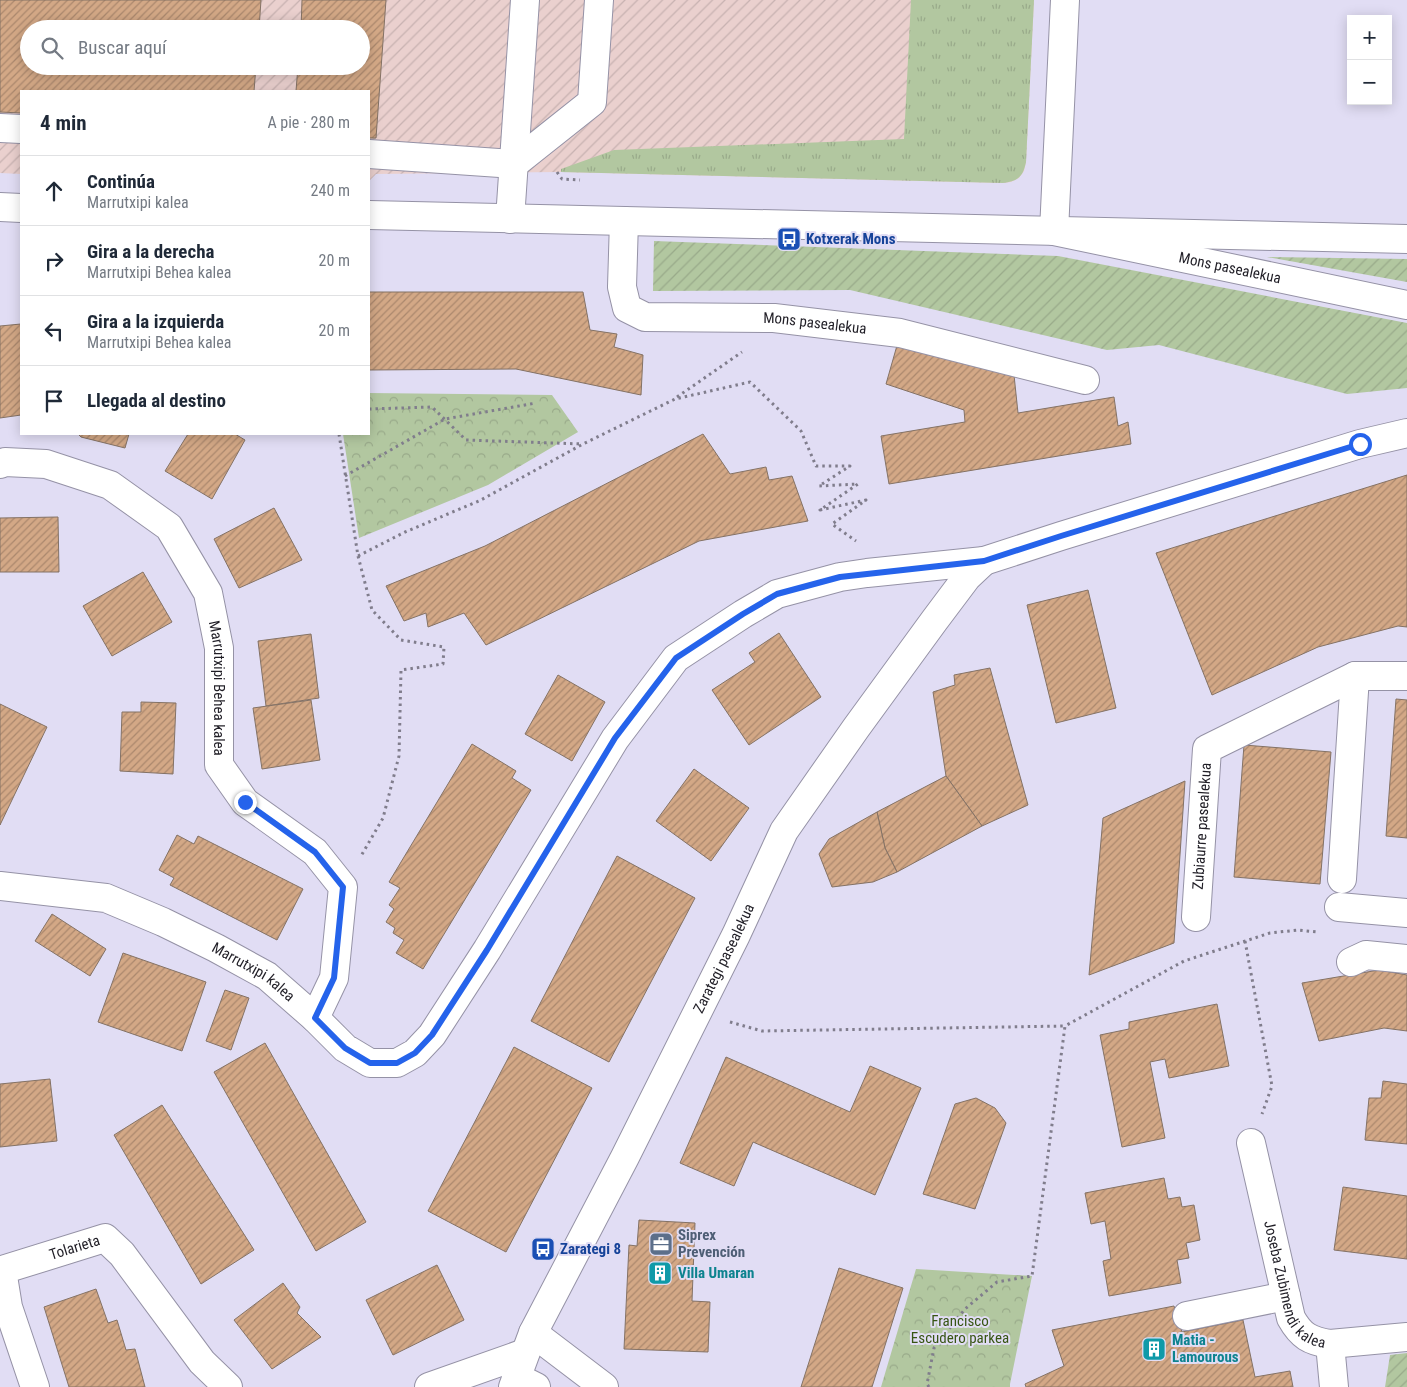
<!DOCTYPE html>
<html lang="es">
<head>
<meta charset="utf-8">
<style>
  :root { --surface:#fff; --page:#f6f6f7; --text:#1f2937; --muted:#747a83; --line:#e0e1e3 }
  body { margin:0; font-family:"Roboto Condensed",sans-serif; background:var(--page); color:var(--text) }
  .controls { position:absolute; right:15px; top:15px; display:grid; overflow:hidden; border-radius:0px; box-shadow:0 2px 12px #0003 }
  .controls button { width:45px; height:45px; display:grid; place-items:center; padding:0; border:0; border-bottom:1px solid var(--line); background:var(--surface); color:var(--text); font:25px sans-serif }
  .stop { position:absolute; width:15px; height:15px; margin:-11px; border:4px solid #2563eb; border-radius:50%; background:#fff }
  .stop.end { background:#2563eb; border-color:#fff; box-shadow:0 1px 5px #0008 }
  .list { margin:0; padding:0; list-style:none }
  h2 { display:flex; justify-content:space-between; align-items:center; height:65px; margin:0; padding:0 20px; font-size:21px }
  h2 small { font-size:16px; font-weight:400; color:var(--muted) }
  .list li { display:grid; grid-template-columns:32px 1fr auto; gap:15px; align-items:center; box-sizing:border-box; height:70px; padding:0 20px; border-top:1px solid var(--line) }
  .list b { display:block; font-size:19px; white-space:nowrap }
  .list p { margin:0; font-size:16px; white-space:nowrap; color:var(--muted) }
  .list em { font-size:16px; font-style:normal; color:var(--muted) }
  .icon { flex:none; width:28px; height:28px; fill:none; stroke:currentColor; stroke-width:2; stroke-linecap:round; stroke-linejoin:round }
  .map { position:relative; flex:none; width:1407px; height:1387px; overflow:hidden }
  .search { position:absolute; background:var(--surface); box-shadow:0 2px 12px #0003; left:20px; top:20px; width:350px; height:55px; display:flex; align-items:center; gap:12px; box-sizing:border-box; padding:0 18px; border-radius:28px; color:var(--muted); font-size:19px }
  .panel { position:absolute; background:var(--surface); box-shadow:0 2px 12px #0003; left:20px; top:90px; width:350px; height:345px; border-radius:0px }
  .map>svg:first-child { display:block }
  .industrial { fill:url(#industrial-furrows); fill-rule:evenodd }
  .grass { fill:url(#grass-tufts) }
  .forest { fill:url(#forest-crowns) }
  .garden { fill:url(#garden-furrows) }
  .building { fill:url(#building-hatch); stroke:#847265 }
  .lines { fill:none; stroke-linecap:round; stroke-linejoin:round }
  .minor-casing { stroke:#9592a6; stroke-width:30 }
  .major-casing { stroke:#9592a6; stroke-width:30 }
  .path { stroke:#807d8c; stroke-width:3; stroke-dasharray:2.5 4; stroke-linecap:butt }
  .minor { stroke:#fff; stroke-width:28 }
  .major { stroke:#fff; stroke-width:28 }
  .route { stroke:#2563eb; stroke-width:6 }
  .labels { text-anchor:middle; stroke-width:4; stroke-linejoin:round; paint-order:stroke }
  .transit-label { font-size:15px; font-weight:bold; fill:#164399; stroke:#e1ddf4; text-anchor:start }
  .street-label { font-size:15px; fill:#201e26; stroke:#e1ddf4 }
  .service-label { font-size:15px; font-weight:bold; fill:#4e5e75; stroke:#e1ddf4; text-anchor:start }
  .culture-label { font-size:15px; font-weight:bold; fill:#0d838f; stroke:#e1ddf4; text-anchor:start }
  .park-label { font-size:15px; fill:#375513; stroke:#e1ddf4 }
</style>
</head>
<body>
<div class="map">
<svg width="1407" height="1387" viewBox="0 0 1407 1387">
  <defs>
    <pattern id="industrial-furrows" width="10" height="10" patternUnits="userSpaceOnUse" patternTransform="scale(1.25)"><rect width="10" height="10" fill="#ead0ce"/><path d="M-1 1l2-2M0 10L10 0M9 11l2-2" fill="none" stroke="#c8b2b1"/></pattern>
    <pattern id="grass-tufts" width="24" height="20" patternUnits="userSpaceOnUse" patternTransform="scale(1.25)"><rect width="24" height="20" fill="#b2c7a0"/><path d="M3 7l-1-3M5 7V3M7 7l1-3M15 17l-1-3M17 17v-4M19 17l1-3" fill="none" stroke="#99aa8a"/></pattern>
    <pattern id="forest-crowns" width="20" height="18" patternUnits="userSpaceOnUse" patternTransform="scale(1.25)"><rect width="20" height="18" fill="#b2c7a0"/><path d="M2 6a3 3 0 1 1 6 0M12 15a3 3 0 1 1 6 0" fill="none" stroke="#99aa8a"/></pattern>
    <pattern id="garden-furrows" width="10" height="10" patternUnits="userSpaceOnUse" patternTransform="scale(1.25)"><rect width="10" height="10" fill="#b2c7a0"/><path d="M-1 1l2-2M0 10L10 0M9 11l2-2" fill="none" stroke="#99aa8a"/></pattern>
    <pattern id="building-hatch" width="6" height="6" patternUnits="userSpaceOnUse" patternTransform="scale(1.25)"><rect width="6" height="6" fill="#d3a886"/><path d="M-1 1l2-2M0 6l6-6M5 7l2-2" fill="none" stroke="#ab886d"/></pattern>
  </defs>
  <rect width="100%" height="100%" fill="#e1ddf4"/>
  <!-- industrial -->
  <path class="industrial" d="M0 0H1034L1026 162 1024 171 1019 178 1011 182 1003 183 561 172 376 174 369 181V91H21V174L0 173ZM29 29H361V66H29Z"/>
  <!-- grass -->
  <path class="grass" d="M911 0H1034L1026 162C1023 177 1018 181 1003 183L561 172V169L614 150 904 139Z"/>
  <!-- forest -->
  <g class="forest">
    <polygon points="369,393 552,395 578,432 488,485 359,538 343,434 369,434"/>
    <polygon points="916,1269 1032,1276 1010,1384 1010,1387 881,1387"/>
  </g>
  <!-- garden -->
  <g class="garden">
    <polygon points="654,241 1058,256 1407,323 1407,388 1347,394 1159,345 1107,350 850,290 653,291"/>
    <polygon points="1267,257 1407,259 1407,282"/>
    <polygon points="1407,1353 1407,1387 1385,1387 1390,1355"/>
  </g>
  <!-- building -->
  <g class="building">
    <polygon points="0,0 261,0 259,29 29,29 29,66 256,66 254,91 21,91 21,113 0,112"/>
    <polygon points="302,0 386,0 376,138 369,138 369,91 296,91 298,66 361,66 361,29 301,29"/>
    <polygon points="369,292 583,292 590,330 617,334 614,347 643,355 641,395 516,369 369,370"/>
    <polygon points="21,324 21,415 0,418 0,326"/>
    <polygon points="898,342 1014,375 1018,413 1114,397 1118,426 1128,422 1131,444 889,484 881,436 965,422 964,410 886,384"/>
    <polygon points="78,434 129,434 125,448 81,437"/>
    <polygon points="188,434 235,434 245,440 212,499 165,471"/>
    <polygon points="703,434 730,474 766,467 769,480 792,476 808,521 699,541 486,645 464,613 428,627 426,613 404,621 386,586 485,546"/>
    <polygon points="1407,475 1407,627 1398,626 1318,647 1212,695 1156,553"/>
    <polygon points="274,508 302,560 239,588 214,539"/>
    <polygon points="58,517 59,572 0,572 0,518"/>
    <polygon points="143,572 172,622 112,656 83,606"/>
    <polygon points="1088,590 1116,708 1056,723 1027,605"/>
    <polygon points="779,633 821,697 749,745 712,690 755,662 749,653"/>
    <polygon points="311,634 319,698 266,706 258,641"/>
    <polygon points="990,668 1028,805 982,826 946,776 933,692 955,685 954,675"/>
    <polygon points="558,675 605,702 572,761 525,734"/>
    <polygon points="1396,699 1407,700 1407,838 1386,836"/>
    <polygon points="311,700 320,760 262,769 253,708"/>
    <polygon points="141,702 176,703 173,774 120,771 122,712 141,712"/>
    <polygon points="0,704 47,727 0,825"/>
    <polygon points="472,744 516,771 512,778 531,790 423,969 396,953 404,940 393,933 395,928 386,922 394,909 389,905 400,888 389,882"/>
    <polygon points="1244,745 1331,752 1320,884 1234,877"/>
    <polygon points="694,769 749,808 711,861 656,821"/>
    <polygon points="946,776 982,826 897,872 885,848 877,812"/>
    <polygon points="1185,781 1174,943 1089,975 1103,818"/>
    <polygon points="877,812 885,848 897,872 873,882 832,887 819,854 829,839"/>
    <polygon points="177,835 194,844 198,836 303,889 277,940 170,885 174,878 159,870"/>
    <polygon points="617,856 695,898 609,1062 531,1021"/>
    <polygon points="52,914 106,949 90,976 35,941"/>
    <polygon points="123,953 206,982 182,1051 98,1022"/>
    <polygon points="1379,970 1407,975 1407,1031 1384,1028 1319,1041 1302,983"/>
    <polygon points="225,990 249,998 231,1050 206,1041"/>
    <polygon points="1217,1004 1229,1066 1169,1078 1165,1059 1150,1062 1165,1138 1122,1147 1100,1035 1129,1029 1129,1022"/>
    <polygon points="265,1043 366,1222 316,1251 214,1072"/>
    <polygon points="514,1047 592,1088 506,1252 428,1211"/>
    <polygon points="726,1057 850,1112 870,1066 921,1088 875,1195 753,1142 734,1186 680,1163"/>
    <polygon points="50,1079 57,1141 0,1147 0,1084"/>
    <polygon points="1383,1081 1407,1084 1407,1144 1365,1140 1369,1098 1381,1098"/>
    <polygon points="976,1098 995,1108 1006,1123 975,1209 923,1194 955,1104"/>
    <polygon points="162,1105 254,1250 201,1284 114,1135"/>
    <polygon points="1164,1178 1168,1199 1180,1197 1182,1207 1194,1205 1200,1240 1186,1243 1189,1258 1177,1260 1181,1283 1109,1296 1103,1261 1111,1259 1105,1221 1091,1224 1085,1193"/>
    <polygon points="1343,1187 1407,1196 1407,1259 1334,1250"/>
    <polygon points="639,1220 695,1223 692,1301 710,1302 708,1352 624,1349 629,1245 637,1246"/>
    <polygon points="437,1265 464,1320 393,1355 366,1300"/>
    <polygon points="839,1268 903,1288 872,1387 801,1387"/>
    <polygon points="283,1283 300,1307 297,1313 321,1337 272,1369 234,1320"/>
    <polygon points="96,1289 108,1323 117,1320 126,1350 135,1349 145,1387 69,1387 44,1307"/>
    <polygon points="1174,1306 1182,1332 1243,1320 1255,1377 1290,1371 1293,1387 1026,1387 1025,1384 1064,1366 1052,1330"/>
  </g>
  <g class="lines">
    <!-- minor casing -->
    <g class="minor-casing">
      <g id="minor">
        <path id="s1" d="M1065 0 1054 231 1407 305"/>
        <polyline points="0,128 21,129"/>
        <polyline points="369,154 514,164 592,102 599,0"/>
        <polyline points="510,219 525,0"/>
        <path id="s2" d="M624 221 622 287 627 308 645 317 774 318 900 333 1085 380"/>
        <path id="s3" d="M0 464 5 462 46 464 110 485 169 527 208 593 219 648V765L245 802 315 852 343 887 334 978 315 1018"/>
        <polyline points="1342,879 1355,676 1407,676"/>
        <path id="s4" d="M0 886 106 898 163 922 216 948 267 976 315 1018 345 1048 370 1063H397L415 1053 432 1035 487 950 615 739 676 658 743 614 777 594 840 577 867 573 984 561 1061 536 1360 444 1407 433"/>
        <polyline points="1339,907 1407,913"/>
        <path id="s5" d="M1196 917 1207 749 1355 676"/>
        <polyline points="1351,962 1366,955 1407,959"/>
        <path id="s6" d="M1251 1143 1291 1318C1301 1336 1310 1341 1330 1344L1407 1337"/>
        <polyline points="1187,1316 1286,1296"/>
        <polyline points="533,1333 604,1387"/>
        <polyline points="1330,1344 1334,1387"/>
        <polyline points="516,1377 536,1387"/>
        <path id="s7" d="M35 1387 8 1307 2 1270 105 1238 122 1254 202 1362 228 1387"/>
        <polyline points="429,1387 525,1353"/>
        <path id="s8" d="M513 1387 533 1333 625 1157 736 935 784 831 856 728 934 621 967 577 984 561"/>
      </g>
    </g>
    <!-- major casing -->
    <g class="major-casing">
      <g id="major">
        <polyline points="0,207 21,208"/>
        <polyline points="369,215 1407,239"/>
      </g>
    </g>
    <!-- path -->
    <g class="path">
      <polyline points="557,172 562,179 580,180"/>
      <polyline points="677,397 742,352"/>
      <polyline points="369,409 432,407 466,440 583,444"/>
      <polyline points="339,434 358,556 372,610 401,640 444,647 443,664 401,670 399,756 383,818 361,856"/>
      <polyline points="345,476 445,419 536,403"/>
      <polyline points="358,556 405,532 479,501 583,444 675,399 750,382 801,431 816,466 850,466 819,486 858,484 820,510 866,500 832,524 856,541"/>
      <polyline points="1245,941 1272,1086 1262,1114"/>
      <polyline points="730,1022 762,1031 1065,1026"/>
      <polyline points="929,1387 927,1384 934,1348 965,1309 997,1282 1032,1276 1065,1026 1184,961 1270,933 1298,930 1317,932"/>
    </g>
    <!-- minor -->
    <use href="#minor" class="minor"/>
    <!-- major -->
    <use href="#major" class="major"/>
  </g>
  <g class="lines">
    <!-- route -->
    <polyline class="route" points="245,802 315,852 343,887 334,978 315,1018 345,1048 370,1063 397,1063 415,1053 432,1035 487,950 615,738 676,658 743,614 777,594 840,577 984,561 1061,536 1360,444"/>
  </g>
  <!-- icons -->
  <defs>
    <g id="bus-square" transform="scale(1.25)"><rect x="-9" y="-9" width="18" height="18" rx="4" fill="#1a4fb4" stroke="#e1ddf4"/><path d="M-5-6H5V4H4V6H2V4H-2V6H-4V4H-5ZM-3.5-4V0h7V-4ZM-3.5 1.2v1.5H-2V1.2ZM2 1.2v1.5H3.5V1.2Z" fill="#fff"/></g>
    <g id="office-square" transform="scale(1.25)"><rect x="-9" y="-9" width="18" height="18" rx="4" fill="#5c6f8a" stroke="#e1ddf4"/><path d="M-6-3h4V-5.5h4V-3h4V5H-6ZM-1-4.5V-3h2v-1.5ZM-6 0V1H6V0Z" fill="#fff"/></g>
    <g id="building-square" transform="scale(1.25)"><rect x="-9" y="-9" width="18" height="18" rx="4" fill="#0f9aa8" stroke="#e1ddf4"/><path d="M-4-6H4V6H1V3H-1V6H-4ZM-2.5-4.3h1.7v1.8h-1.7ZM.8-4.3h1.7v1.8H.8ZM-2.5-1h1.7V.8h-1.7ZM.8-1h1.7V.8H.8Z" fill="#fff"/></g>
  </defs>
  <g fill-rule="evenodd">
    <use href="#bus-square" x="789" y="239"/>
    <use href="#office-square" x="661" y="1244"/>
    <use href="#bus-square" x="543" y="1249"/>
    <use href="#building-square" x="660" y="1273"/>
    <use href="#building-square" x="1154" y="1349"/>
  </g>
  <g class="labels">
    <!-- transit labels -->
    <g class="transit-label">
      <text x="806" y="244">Kotxerak Mons</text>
      <text x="560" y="1254">Zarategi 8</text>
    </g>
    <!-- street labels -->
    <g class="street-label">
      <text dy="5" stroke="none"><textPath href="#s1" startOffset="411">Mons pasealekua</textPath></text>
      <text dy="5" stroke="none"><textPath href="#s2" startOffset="278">Mons pasealekua</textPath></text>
      <text dy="5" stroke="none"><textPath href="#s3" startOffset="359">Marrutxipi Behea kalea</textPath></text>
      <text dy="5" stroke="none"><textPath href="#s5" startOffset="91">Zubiaurre pasealekua</textPath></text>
      <text dy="5" stroke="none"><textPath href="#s8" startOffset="478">Zarategi pasealekua</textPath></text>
      <text dy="5" stroke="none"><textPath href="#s4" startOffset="272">Marrutxipi kalea</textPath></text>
      <text dy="5" stroke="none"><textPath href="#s7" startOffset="198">Tolarieta</textPath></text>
      <text dy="5" stroke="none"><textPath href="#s6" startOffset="152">Joseba Zubimendi kalea</textPath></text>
    </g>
    <!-- service labels -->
    <g class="service-label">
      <text x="678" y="1240">Siprex<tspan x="678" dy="17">Prevención</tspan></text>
    </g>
    <!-- culture labels -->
    <g class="culture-label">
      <text x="678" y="1278">Villa Umaran</text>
      <text x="1172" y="1345">Matia -<tspan x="1172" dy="17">Lamourous</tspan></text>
    </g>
    <!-- park labels -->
    <g class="park-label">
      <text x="960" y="1326">Francisco<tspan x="960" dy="17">Escudero parkea</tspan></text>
    </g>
  </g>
</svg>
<div class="controls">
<button>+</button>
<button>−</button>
</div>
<div class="stop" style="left:1360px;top:444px"></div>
<div class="stop end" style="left:245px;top:802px"></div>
<div class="search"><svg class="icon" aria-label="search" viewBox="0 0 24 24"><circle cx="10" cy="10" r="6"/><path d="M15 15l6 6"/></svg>Buscar aquí</div>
<section class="panel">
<h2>4 min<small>A pie · 280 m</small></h2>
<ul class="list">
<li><svg class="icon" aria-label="ahead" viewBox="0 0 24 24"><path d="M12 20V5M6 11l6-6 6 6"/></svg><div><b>Continúa</b><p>Marrutxipi kalea</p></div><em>240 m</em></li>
<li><svg class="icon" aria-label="right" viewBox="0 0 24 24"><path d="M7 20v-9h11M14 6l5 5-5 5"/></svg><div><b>Gira a la derecha</b><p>Marrutxipi Behea kalea</p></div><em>20 m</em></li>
<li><svg class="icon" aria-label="left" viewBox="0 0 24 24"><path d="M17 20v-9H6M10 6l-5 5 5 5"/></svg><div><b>Gira a la izquierda</b><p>Marrutxipi Behea kalea</p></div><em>20 m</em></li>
<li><svg class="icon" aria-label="arrive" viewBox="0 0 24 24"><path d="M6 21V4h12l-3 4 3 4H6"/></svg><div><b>Llegada al destino</b></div></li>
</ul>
</section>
</div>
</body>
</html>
